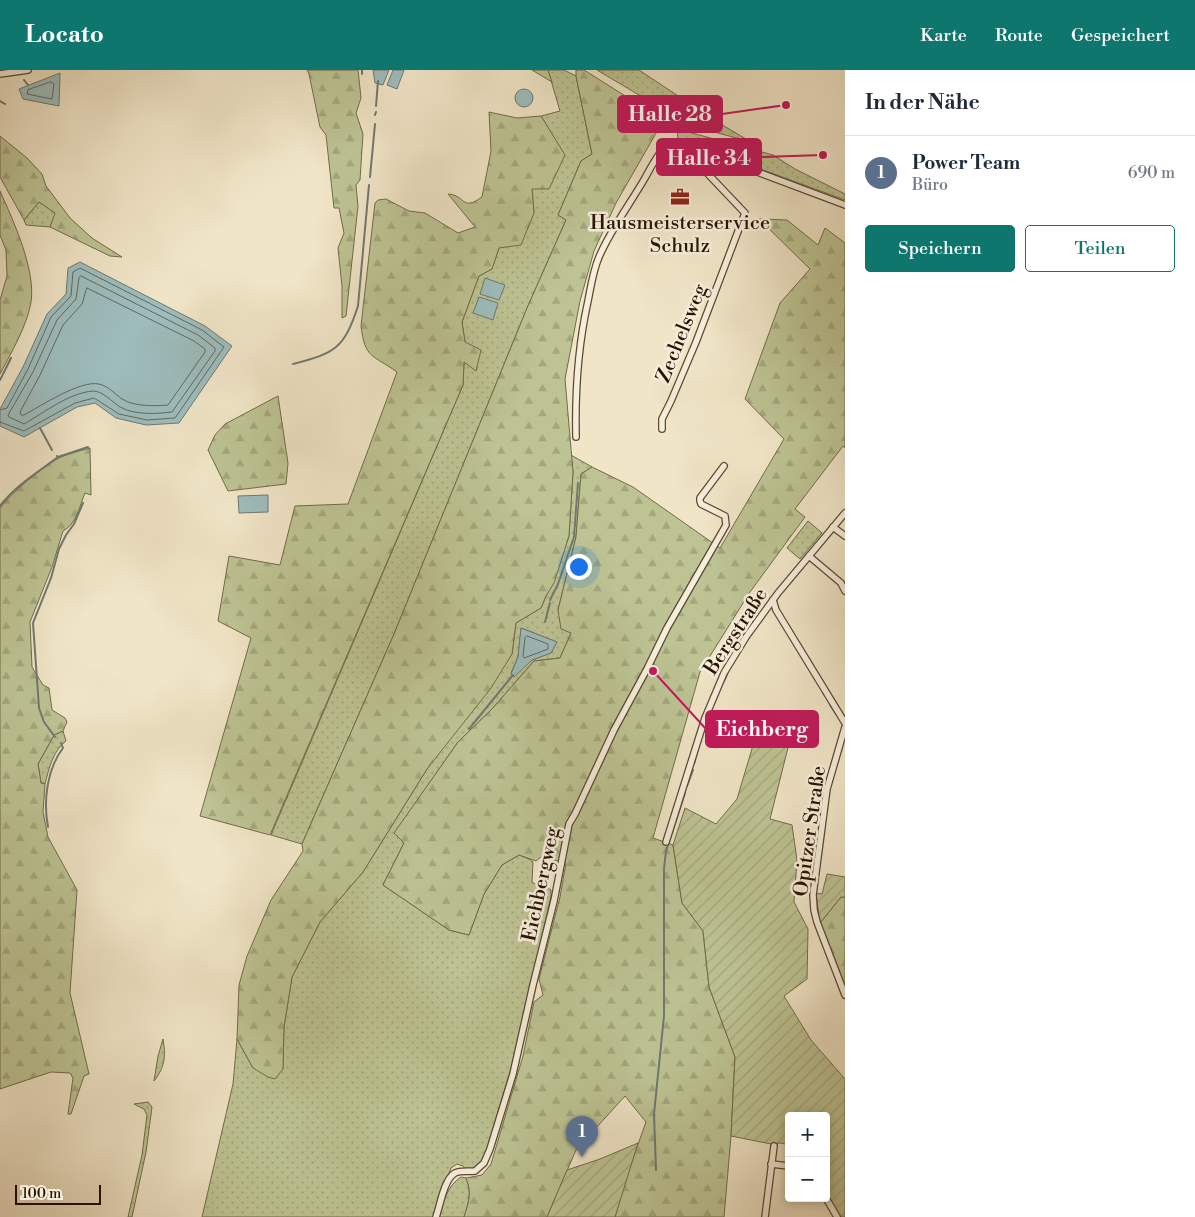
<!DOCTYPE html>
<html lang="de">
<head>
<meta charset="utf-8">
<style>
  :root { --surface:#fff; --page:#f6f6f7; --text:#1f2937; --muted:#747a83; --line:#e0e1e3; --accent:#0f766e }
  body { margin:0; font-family:"Libre Bodoni",serif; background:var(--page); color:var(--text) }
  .controls { position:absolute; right:15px; bottom:15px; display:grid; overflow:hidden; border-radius:5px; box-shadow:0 2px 8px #0003 }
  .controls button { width:45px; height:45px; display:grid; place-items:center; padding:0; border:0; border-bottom:1px solid var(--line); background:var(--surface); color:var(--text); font:25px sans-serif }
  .scale { position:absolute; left:15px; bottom:12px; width:86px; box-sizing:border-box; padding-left:5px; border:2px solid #281300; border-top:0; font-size:14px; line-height:18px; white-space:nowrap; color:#281300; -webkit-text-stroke:4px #f5eedb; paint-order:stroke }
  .you { position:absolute; left:578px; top:496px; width:18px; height:18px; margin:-12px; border:4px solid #fff; border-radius:50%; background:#1a73e8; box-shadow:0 0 0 8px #1a73e833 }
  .badge { display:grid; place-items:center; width:32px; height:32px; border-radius:50%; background:var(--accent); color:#fff; font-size:16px; font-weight:700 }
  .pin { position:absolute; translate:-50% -41px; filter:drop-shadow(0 1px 2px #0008) }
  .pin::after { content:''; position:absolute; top:26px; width:18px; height:15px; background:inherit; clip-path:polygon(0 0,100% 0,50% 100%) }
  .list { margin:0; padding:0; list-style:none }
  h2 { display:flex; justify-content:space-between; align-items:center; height:65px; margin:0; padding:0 20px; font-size:21px }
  h2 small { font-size:16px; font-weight:400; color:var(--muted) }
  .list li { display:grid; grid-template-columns:32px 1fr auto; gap:15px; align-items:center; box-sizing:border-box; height:75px; padding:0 20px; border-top:1px solid var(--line) }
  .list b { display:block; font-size:19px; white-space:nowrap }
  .list p { margin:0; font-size:16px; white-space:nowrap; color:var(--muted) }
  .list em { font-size:16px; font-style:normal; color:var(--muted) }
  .actions { display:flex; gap:10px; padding:15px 20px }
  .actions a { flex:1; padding:11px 0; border:1px solid var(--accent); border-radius:5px; text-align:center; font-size:18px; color:var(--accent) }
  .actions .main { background:var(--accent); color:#fff }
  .map { position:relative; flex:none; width:845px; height:1147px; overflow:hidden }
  header { display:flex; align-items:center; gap:30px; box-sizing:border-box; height:70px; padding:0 25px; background:var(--accent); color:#fff }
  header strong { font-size:24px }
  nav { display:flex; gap:28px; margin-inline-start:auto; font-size:18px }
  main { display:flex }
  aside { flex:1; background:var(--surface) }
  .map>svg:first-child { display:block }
  .grass { fill:url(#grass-dots); stroke:#726b4a; fill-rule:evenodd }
  .forest { fill:url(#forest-firs); stroke:#726b4a }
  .garden { fill:url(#garden-furrows); stroke:#726b4a }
  .water { fill:#9dbdbd; stroke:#6e7971 }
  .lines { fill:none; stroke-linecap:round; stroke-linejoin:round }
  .shore { stroke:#62685e; stroke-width:1 }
  .stream { stroke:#6e7971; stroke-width:2 }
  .minor-casing { stroke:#5a4832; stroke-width:8 }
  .minor { stroke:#f5eedb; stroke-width:5.5 }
  .labels { text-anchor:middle; stroke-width:5; stroke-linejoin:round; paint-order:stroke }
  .poi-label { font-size:20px; fill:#281300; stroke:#f5eedb }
  .street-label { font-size:20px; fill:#281300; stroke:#f5eedb }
  .leader { fill:none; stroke:#c2185b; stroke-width:2 }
  .callout-dot { fill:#c2185b; stroke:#f5eedb; stroke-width:2 }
  .callout { fill:#c2185b; stroke:#c2185b; stroke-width:2 }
  .callout-label { font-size:21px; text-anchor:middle; font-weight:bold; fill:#fff }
</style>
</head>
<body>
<header>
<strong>Locato</strong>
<nav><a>Karte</a><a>Route</a><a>Gespeichert</a></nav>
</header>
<main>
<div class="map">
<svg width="845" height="1147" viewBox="0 0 845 1147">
  <defs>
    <pattern id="grass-dots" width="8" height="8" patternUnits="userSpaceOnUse" patternTransform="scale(1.25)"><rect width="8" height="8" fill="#bdc393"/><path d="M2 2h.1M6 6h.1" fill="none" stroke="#a2a77d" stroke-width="1.8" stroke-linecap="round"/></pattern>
    <pattern id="forest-firs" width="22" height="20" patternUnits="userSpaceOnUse" patternTransform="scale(1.25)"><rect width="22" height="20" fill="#bdc393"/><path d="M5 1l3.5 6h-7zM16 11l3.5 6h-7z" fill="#a2a77d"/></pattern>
    <pattern id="garden-furrows" width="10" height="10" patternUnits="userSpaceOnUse" patternTransform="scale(1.25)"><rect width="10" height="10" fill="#bdc393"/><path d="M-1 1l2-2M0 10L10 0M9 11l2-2" fill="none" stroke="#a2a77d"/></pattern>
  </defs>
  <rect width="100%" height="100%" fill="#f0e5c7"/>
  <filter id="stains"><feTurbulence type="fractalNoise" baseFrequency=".004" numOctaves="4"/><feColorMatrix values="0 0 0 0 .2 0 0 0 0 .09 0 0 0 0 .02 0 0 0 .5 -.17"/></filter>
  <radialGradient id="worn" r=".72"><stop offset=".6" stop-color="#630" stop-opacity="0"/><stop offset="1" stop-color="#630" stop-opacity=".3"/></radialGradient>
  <!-- grass -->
  <g class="grass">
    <polygon points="548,0 564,0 576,6 592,84 581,91 558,145 566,150 527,238 394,564 302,774 271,765 463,315 464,292 477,300 465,272 462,252 479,206 492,199 499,178 534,143 532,119 565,86 541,46 560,41"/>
    <polygon points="597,0 639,0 719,53 751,72 696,57 681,50"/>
    <polygon points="677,57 681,60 773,85 795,99 845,124 845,130 678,69"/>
    <polygon points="39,132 56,143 50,157 26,155 24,150"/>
    <path d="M571 385 592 397 581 404 576 467 558 540 571 563 560 588 534 591 492 639 458 672 395 763 404 773 383 815 449 860 469 865 484 824 502 795 519 785 529 789 533 792 532 812C538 817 545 815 551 820V826L514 989 486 1082 480 1093 474 1099 466 1100 463 1096 457 1094 451 1098 433 1147H202L233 1014 237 969 253 998 283 999 284 957 292 907 320 852 363 802 427 699 512 584 516 553 541 538 546 526 553 513 569 466 573 402ZM521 558 557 572 551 583 532 590 511 603 518 587Z"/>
    <polygon points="808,451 822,463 800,489 787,478"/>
    <path d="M63 661 66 671C53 681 49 698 45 714L41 713 38 694 54 665Z"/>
    <path d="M163 969C166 986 165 997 154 1011L158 986Z"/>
    <polygon points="148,1032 152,1037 146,1082 132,1147 128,1147 142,1085 147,1045 144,1039 134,1034"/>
    <path d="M461 1107 466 1108C472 1122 469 1132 464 1147H439C444 1131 447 1116 461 1107Z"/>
  </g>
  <!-- forest -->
  <g class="forest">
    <polygon points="307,0 358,0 361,28 356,43 363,64 360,110 356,115 358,136 346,246 342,248 342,216 338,178 344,163 339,138 334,138 326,65 320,57 309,4"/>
    <polygon points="532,0 548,0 552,12"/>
    <polygon points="576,0 584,0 657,46 659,58 616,133 594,181 580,231 565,309 573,402 569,466 554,513 546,526 541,538 516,553 512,584 491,618 427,699 363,802 320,852 292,907 284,957 283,999 275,1009 268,1007 253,998 237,969 239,915 247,886 271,830 303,781 302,774 394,564 527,238 566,150 558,145 581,91 592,84 576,6"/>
    <path d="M489 42 517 48 541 46 565 85 549 119H532L534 143 521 175 499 178 492 199 479 206 462 252 465 272 481 280 476 301 464 292 463 315 270 765 200 746 251 568 218 551 229 486 280 495 295 436 348 434 397 302C372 284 365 289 361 256L375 133 378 130 386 129 409 141 425 143 458 163 475 157 448 124C466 125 461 142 482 127L491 81Z"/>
    <polygon points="0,66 27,88 42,104 46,116 70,148 92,168 122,187 110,186 50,157 55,143 39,132 24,150 0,107"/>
    <path d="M0 121C13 150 36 200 31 232 27 256 11 283 0 304V230L7 206 6 180 0 165Z"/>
    <path d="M759 149 787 150 818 175 825 158 845 173V378L843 376 795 439 805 447 750 522 700 602 653 768 673 775 682 833 703 861 709 917 735 987 731 1066 724 1147H615L626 1108 646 1052 625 1026 576 1080 547 1147H464C469 1132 472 1122 466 1108L482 1105 491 1094 523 986 534 932 543 925 539 909 560 827 566 793 541 787 536 791 519 785 502 795 484 824 469 865 449 860 383 815 404 773 394 763 458 672 492 639 534 591 560 588 571 563 561 559 558 540 576 467 581 404 592 397 633 417 720 478 784 369 745 329 780 233 810 199Z"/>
    <polygon points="278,326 288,393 286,414 228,421 208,380 215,365 225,354"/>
    <path d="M90 378 91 425 85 423C80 435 76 455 63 461L52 497 30 552 32 597 43 615 49 618 52 640 65 648 67 652 63 661 54 665 38 694 41 713 45 714 43 742 48 767 77 820 70 923 89 1004 84 1006 71 1044H68L73 1008 70 1003 51 1002 0 1019V438C14 420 38 401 57 389 66 384 80 381 90 378Z"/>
    <polygon points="841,827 845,827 845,915 820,853"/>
  </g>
  <!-- garden -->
  <g class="garden">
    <polygon points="776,641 795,650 770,749 792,755 797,790 794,832 808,859 807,909 784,926 811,970 845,1009 845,1147 839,1147 826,1124 826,1046 789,1046 789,1075 781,1073 771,1074 731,1066 735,987 709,917 703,861 682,833 673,775 685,738 716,754 737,729 757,662"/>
    <polygon points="827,804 845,807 845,827 841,827 820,853 816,823 822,824"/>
    <polygon points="638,1073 615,1147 547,1147 567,1100 600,1089"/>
  </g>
  <!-- water -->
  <g class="water">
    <polygon points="373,0 389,0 383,15 375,13"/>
    <polygon points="393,0 404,0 397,19 387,15"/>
    <polygon points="60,3 59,36 23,29 19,19"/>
    <circle cx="524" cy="28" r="9"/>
    <polygon points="80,192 205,256 232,276 179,353 146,355 116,348 95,333 77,337 24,367 0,356 0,339 23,297 47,244 66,224 68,198"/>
    <polygon points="485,208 505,215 499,230 480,224"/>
    <polygon points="479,227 498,233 493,250 473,243"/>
    <polygon points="268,425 268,442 239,443 238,426"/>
    <polygon points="521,558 557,572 551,583 532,590 514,607 511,604 518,587"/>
  </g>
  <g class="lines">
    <!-- shore -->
    <g class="shore">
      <polygon points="51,12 54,14 52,29 27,24 28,20"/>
      <path d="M81 206 198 265 215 278V281L172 342C156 344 134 345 120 337 112 332 103 321 93 321 69 323 45 342 24 354L9 347 8 345 33 302 57 250 76 229 79 208Z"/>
      <path d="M87 218 194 271 205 279V282L168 335C154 336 135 337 122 329 115 324 108 316 99 314 80 310 41 336 24 345H21L20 342 40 305 63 255 82 234Z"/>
      <polyline points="0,340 7,338 28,299 51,247 71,226 73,202 80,198 202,260 224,277 175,348 147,350 119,344 94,328 75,333 24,361 0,352"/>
      <polygon points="527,566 548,574 548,579 524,588 523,586 525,568"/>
    </g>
    <!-- stream -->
    <g class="stream">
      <polyline points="362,0 362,4"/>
      <polyline points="24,10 28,15"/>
      <polyline points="0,31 5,34"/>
      <polyline points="376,36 378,11"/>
      <polyline points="375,45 376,42"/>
      <polyline points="370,107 375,54"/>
      <path d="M293 294C335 283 344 279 358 236L369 115"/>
      <polyline points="0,310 11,288"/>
      <polyline points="40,358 52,380"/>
      <polyline points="58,387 88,377"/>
      <path d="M0 436C15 416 38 402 58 387L57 386"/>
      <polyline points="550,530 558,514 574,467 578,413"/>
      <polyline points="545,552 550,533"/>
      <polyline points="724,611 728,602"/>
      <polyline points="823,623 826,627"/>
      <polyline points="830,635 837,645"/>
      <polyline points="469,659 513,605"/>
      <polyline points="703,663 707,651"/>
      <polyline points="55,667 44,652 39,638 33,553 51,508 59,479 66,465 74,454 83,433"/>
      <polyline points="694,694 698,679"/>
      <polyline points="687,716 693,700"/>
      <path d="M48 757C43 731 47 699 63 678L61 673"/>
      <polyline points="656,1100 654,1044 664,946 664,799 666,781 685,723"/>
    </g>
    <!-- minor casing -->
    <g class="minor-casing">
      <g id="minor">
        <polyline points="0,4 28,0"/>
        <path d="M664 79V85C673 93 683 91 690 83"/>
        <polyline points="662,359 662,349 671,331 696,272 745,143 689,84"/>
        <path d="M576 367C575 321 578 276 588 231 591 216 593 201 599 187 611 159 630 134 645 108 650 99 660 79 669 73 672 71 676 72 680 73L845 135"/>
        <polyline points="833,457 845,466"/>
        <polyline points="809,486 841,513 845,521"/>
        <polyline points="773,530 776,540 845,653"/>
        <polyline points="845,657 827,719 813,825 814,840 817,852 845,925"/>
        <polyline points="666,772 705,648 724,603 746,567 778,523 845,443"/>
        <polyline points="771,1094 789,1096"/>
        <polyline points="826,1128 837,1147"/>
        <path d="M436 1147C440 1136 444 1109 455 1103 461 1100 469 1102 475 1101L484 1093 490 1079 513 1004 533 915 554 831 569 754 575 744 614 660 647 599 667 558 726 455 725 446 701 434 700 431V428L724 396"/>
        <polyline points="765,1147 774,1076"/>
      </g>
    </g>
    <!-- minor -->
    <use href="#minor" class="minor"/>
  </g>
  <!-- icons -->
  <defs>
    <g id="office-bare" transform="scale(1.5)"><path d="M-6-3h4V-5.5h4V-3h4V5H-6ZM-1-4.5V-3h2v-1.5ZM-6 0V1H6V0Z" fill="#8f2418" stroke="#f5eedb" stroke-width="2.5" paint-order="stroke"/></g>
  </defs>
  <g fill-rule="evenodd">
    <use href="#office-bare" x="680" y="127"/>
  </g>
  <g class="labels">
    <!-- poi labels -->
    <g class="poi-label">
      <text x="680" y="159">Hausmeisterservice<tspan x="680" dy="23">Schulz</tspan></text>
    </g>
    <!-- street labels -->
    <g class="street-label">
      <text transform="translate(681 263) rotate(-68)" y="7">Zechelsweg</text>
      <text transform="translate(735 561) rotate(-57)" y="7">Bergstraße</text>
      <text transform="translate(809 761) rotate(-82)" y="7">Opitzer Straße</text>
      <text transform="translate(540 814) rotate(-78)" y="7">Eichbergweg</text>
    </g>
  </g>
  <!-- callouts -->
  <path class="leader" d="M786 35L722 44M823 85L761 87M653 601L706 659"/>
  <g class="callout-dot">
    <circle cx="786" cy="35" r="5"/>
    <circle cx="823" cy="85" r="5"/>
    <circle cx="653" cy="601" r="5"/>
  </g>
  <g class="callout">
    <rect x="618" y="26" width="104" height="36" rx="5"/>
    <rect x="657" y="69" width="104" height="36" rx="5"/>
    <rect x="706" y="641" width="112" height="36" rx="5"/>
  </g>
  <g class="callout-label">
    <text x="670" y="51">Halle 28</text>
    <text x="709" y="95">Halle 34</text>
    <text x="762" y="666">Eichberg</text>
  </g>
  <rect width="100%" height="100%" filter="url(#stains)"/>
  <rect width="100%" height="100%" fill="url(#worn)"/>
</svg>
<div class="controls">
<button>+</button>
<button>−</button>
</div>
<div class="scale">100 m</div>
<div class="you"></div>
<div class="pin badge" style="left:582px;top:1087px;background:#5c6f8a">1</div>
</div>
<aside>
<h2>In der Nähe<small></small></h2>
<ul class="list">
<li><span class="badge" style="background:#5c6f8a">1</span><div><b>Power Team</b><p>Büro</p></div><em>690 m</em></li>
</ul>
<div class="actions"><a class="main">Speichern</a><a>Teilen</a></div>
</aside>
</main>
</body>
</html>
